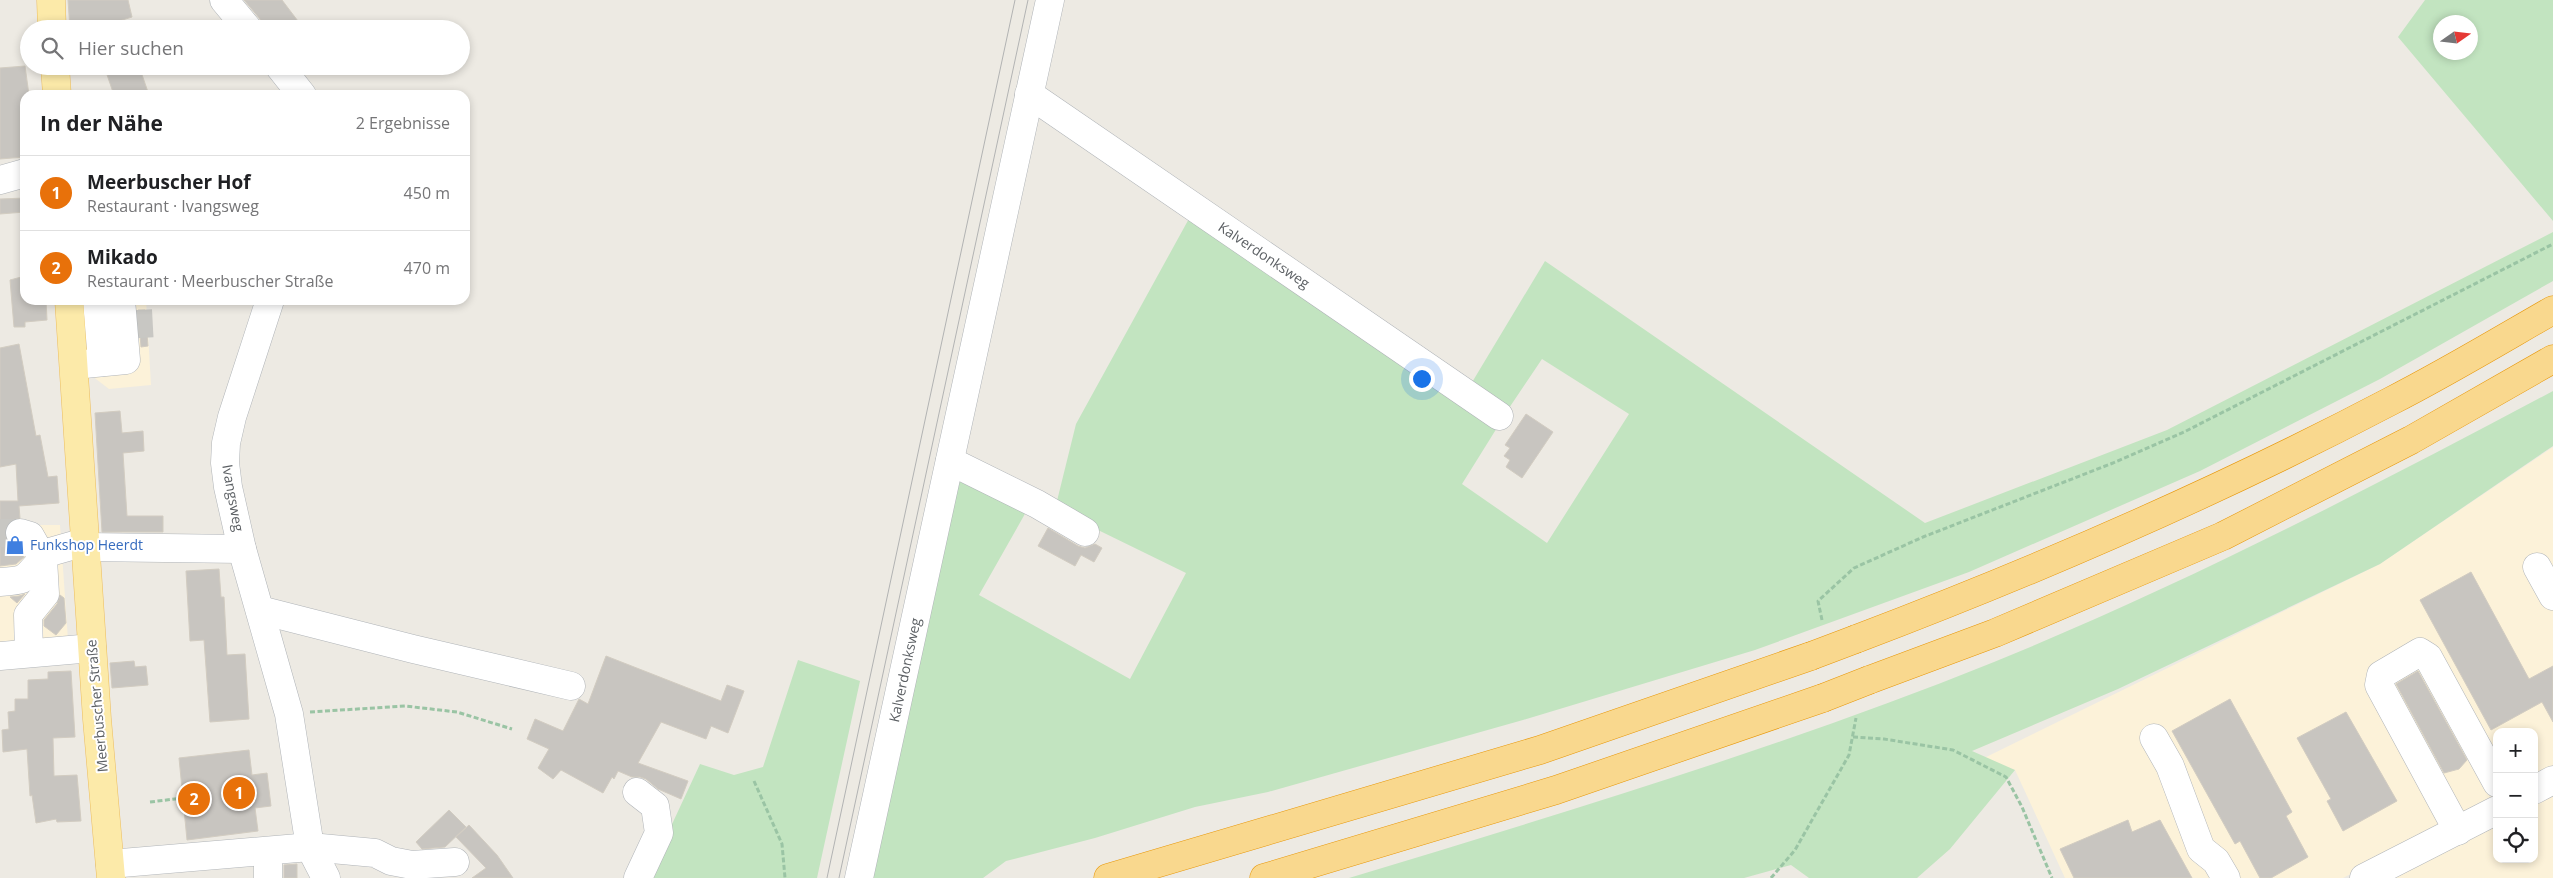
<!DOCTYPE html>
<html lang="de">
<head>
<meta charset="utf-8">
<style>
  :root { --surface:#fff; --page:#f2f2f2; --text:#202124; --muted:#757577; --line:#e0e0e0; --accent:#e23934 }
  body { margin:0; font-family:"Open Sans",sans-serif; background:var(--page); color:var(--text) }
  .controls { position:absolute; right:15px; bottom:15px; display:grid; overflow:hidden; border-radius:10px; box-shadow:0 2px 8px #0003 }
  .controls button { width:45px; height:45px; display:grid; place-items:center; padding:0; border:0; border-bottom:1px solid var(--line); background:var(--surface); color:var(--text); font:25px sans-serif }
  .compass { position:absolute; left:2433px; top:15px; width:45px; height:45px; border-radius:50%; background:var(--surface); box-shadow:0 2px 8px #0003; rotate:76deg }
  .you { position:absolute; left:1421px; top:378px; width:18px; height:18px; margin:-12px; border:4px solid #fff; border-radius:50%; background:#1a73e8; box-shadow:0 0 0 8px #1a73e833 }
  .badge { display:grid; place-items:center; width:32px; height:32px; border-radius:50%; background:var(--accent); color:#fff; font-size:16px; font-weight:700 }
  .pin { position:absolute; translate:-50% -50%; border:2px solid #fff; box-shadow:0 1px 5px #0006 }
  .list { margin:0; padding:0; list-style:none }
  h2 { display:flex; justify-content:space-between; align-items:center; height:65px; margin:0; padding:0 20px; font-size:21px }
  h2 small { font-size:16px; font-weight:400; color:var(--muted) }
  .list li { display:grid; grid-template-columns:32px 1fr auto; gap:15px; align-items:center; box-sizing:border-box; height:75px; padding:0 20px; border-top:1px solid var(--line) }
  .list b { display:block; font-size:19px; white-space:nowrap }
  .list p { margin:0; font-size:16px; white-space:nowrap; color:var(--muted) }
  .list em { font-size:16px; font-style:normal; color:var(--muted) }
  .icon { flex:none; width:28px; height:28px; fill:none; stroke:currentColor; stroke-width:2; stroke-linecap:round; stroke-linejoin:round }
  .map { position:relative; flex:none; width:2553px; height:878px; overflow:hidden }
  .search { position:absolute; background:var(--surface); box-shadow:0 2px 8px #0003; left:20px; top:20px; width:450px; height:55px; display:flex; align-items:center; gap:12px; box-sizing:border-box; padding:0 18px; border-radius:28px; color:var(--muted); font-size:19px }
  .panel { position:absolute; background:var(--surface); box-shadow:0 2px 8px #0003; left:20px; top:90px; width:450px; height:215px; border-radius:15px }
  .map>svg:first-child { display:block }
  .commercial { fill:#fcf2d9 }
  .green { fill:#c2e4c0; fill-rule:evenodd }
  .building { fill:#c8c5c0; stroke:#d2ccc1 }
  .lines { fill:none; stroke-linecap:round; stroke-linejoin:round }
  .minor-tunnel { stroke:#c8c7c3; stroke-width:28; stroke-dasharray:28 14; stroke-linecap:butt }
  .minor-casing { stroke:#b0b4b8; stroke-width:29 }
  .major-casing { stroke:#ecbd5d; stroke-width:29 }
  .highway-casing { stroke:#e79709; stroke-width:29 }
  .path { stroke:#9ac4a4; stroke-width:3; stroke-dasharray:5 2.5; stroke-linecap:butt }
  .minor { stroke:#fff; stroke-width:28 }
  .major { stroke:#fceaa9; stroke-width:28 }
  .highway { stroke:#f9d88e; stroke-width:28 }
  .tram { stroke:#b2b3b3; stroke-width:1 }
  .highway-bridge-casing { stroke:#e79709; stroke-width:29; stroke-linecap:butt }
  .highway-bridge { stroke:#f9d88e; stroke-width:28 }
  .labels { text-anchor:middle; stroke-width:4; stroke-linejoin:round; paint-order:stroke }
  .street-label { font-size:14px; fill:#5b5f63; stroke:#fff }
  .shop-label { font-size:14px; fill:#366cbe; stroke:#fff; text-anchor:start }
</style>
</head>
<body>
<div class="map">
<svg width="2553" height="878" viewBox="0 0 2553 878">
  <rect width="100%" height="100%" fill="#edeae3"/>
  <!-- commercial -->
  <g class="commercial">
    <polygon points="87,300 146,300 151,385 109,389 92,376"/>
    <polygon points="2553,447 2553,765 2534,775 2534,732 2497,732 2497,797 2343,878 2065,878 2015,770 1978,761 2380,564"/>
    <polygon points="0,525 60,525 68,640 0,646"/>
    <polygon points="2553,790 2553,878 2390,878 2497,821 2497,859 2534,859 2534,800"/>
  </g>
  <!-- green -->
  <g class="green">
    <path d="M2425 0H2553V221L2398 37ZM2470 22V52H2440V22Z"/>
    <polygon points="1191,215 1500,423 1462,484 1547,543 1629,414 1542,359 1505,414 1468,389 1545,261 1925,523 2167,430 2553,232 2553,281 2380,379 2200,471 1969,572 1755,650 1523,720 1268,792 1195,807 1095,838 1006,861 983,878 869,878 957,480 962,478 1026,512 979,595 1130,679 1186,573 1055,509 1076,424"/>
    <path d="M2553 391V446L2380 564 2118 689 1972 751 2015 770 1950 849 1917 878H1809L1791 865 1744 878H1349C1566 812 1783 747 1994 662 2186 584 2370 488 2553 391Z"/>
    <polygon points="798,660 860,681 817,878 647,878 700,764 734,775 763,767"/>
  </g>
  <!-- building -->
  <g class="building">
    <polygon points="68,0 128,0 132,17 93,29 70,29"/>
    <polygon points="244,0 282,0 304,29 263,29 260,19"/>
    <polygon points="25,66 29,95 25,95 25,157 0,159 0,68"/>
    <polygon points="104,66 139,66 149,95 114,95"/>
    <polygon points="25,198 25,212 0,214 0,199"/>
    <polygon points="25,276 25,300 46,300 47,320 25,322 25,327 14,327 10,280"/>
    <polygon points="138,310 145,310 148,346 141,347"/>
    <polygon points="19,344 36,436 40,435 48,477 57,476 59,503 19,506 20,518 9,522 5,529 5,536 8,543 19,549 24,557 16,564 0,566 0,501 18,501 16,464 0,467 0,348"/>
    <polygon points="120,411 122,433 143,431 144,451 123,453 127,516 163,516 163,532 102,532 95,413"/>
    <polygon points="1526,414 1553,432 1522,478 1506,467 1510,460 1504,456 1510,448 1505,445"/>
    <polygon points="1048,528 1078,546 1085,548 1095,544 1102,548 1094,562 1081,555 1075,566 1038,546"/>
    <polygon points="219,569 221,597 224,597 227,655 245,654 249,719 210,722 204,640 190,641 186,571"/>
    <polygon points="2471,572 2529,679 2553,666 2553,722 2542,702 2491,730 2420,600"/>
    <polygon points="25,594 17,603 10,597 19,596"/>
    <polygon points="60,595 64,598 66,623 56,635 44,626 44,620 57,604"/>
    <polygon points="606,656 721,701 727,685 744,691 728,733 711,726 706,739 661,722 638,763 688,781 681,799 658,789 646,779 640,777 632,777 618,771 614,779 612,777 603,793 561,770 553,779 538,768 549,749 527,739 535,719 563,731 579,699 588,704"/>
    <polygon points="134,661 135,667 146,666 148,685 112,688 110,663"/>
    <polygon points="71,671 75,737 53,738 54,776 77,775 81,821 57,822 56,819 36,823 32,795 30,796 27,749 3,752 2,730 9,729 8,712 15,711 15,699 28,699 28,680 48,679 48,672"/>
    <polygon points="2418,671 2467,760 2459,769 2444,773 2396,684"/>
    <polygon points="2230,699 2292,812 2286,816 2308,857 2271,878 2260,878 2240,841 2235,844 2172,731"/>
    <polygon points="2346,712 2397,801 2343,831 2327,801 2331,799 2297,738"/>
    <polygon points="249,750 252,775 267,773 271,806 255,808 258,831 187,840 179,758"/>
    <polygon points="449,810 466,827 445,847 422,849 416,842"/>
    <polygon points="2128,820 2132,832 2160,820 2192,878 2074,878 2060,849"/>
    <polygon points="469,825 497,855 513,878 472,878 486,868 456,837"/>
    <polygon points="297,864 297,878 284,878 284,865"/>
  </g>
  <g class="lines">
    <!-- minor-tunnel -->
    <g class="minor-tunnel">
      <polyline points="138,310 140,347"/>
      <polyline points="0,533 20,533"/>
    </g>
    <!-- minor casing -->
    <g class="minor-casing">
      <g id="minor">
        <polyline points="224,0 248,29"/>
        <polyline points="279,66 302,95"/>
        <polyline points="1029,94 1499,416"/>
        <polyline points="0,180 25,173"/>
        <polyline points="97,300 102,362"/>
        <polyline points="270,300 232,417 226,443 225,463 228,487 242,549 289,714 310,847 326,878"/>
        <polyline points="74,365 126,360 121,300"/>
        <polyline points="950,461 1037,504 1085,532"/>
        <polyline points="85,547 242,549"/>
        <polyline points="2537,567 2553,596"/>
        <path d="M0 582C30 580 23 579 43 559L30 536 20 533"/>
        <polyline points="260,610 413,649 571,686"/>
        <polyline points="29,653 28,615 45,594 43,559 50,552 85,542"/>
        <polyline points="0,656 92,648"/>
        <polyline points="2154,738 2170,766 2201,849 2216,861 2226,878"/>
        <polyline points="2534,790 2553,780"/>
        <polyline points="637,792 655,806 659,833 638,878"/>
        <polyline points="2458,831 2379,685 2381,675 2420,652 2428,657 2497,783"/>
        <polyline points="110,864 310,847 375,853 391,861 412,865 455,862"/>
        <polyline points="268,864 268,878"/>
        <polyline points="859,878 1050,0"/>
        <polyline points="2364,878 2497,810"/>
      </g>
    </g>
    <!-- major casing -->
    <g class="major-casing">
      <g id="major">
        <polyline points="51,0 52,29"/>
        <polyline points="55,66 57,95"/>
        <polyline points="69,300 97,719 111,878"/>
      </g>
    </g>
    <!-- highway casing -->
    <g class="highway-casing">
      <g id="highway">
        <path d="M1856 639C2038 570 2218 492 2391 401 2446 373 2499 341 2553 310"/>
        <polyline points="1869,680 1995,633 2223,536 2411,440 2553,359"/>
        <polyline points="1108,878 1540,750 1811,656"/>
        <polyline points="1264,878 1556,790 1823,698"/>
      </g>
    </g>
    <!-- path -->
    <g class="path">
      <polyline points="1822,620 1818,601 1854,568 1923,537 2113,463 2184,432 2553,244"/>
      <polyline points="310,712 405,706 457,712 512,729"/>
      <polyline points="1853,737 1884,739 1953,750 2006,777 2022,807 2052,878"/>
      <polyline points="754,781 782,844 785,878"/>
      <polyline points="150,802 183,798"/>
      <polyline points="1771,878 1795,850 1849,755 1856,718"/>
    </g>
    <!-- minor -->
    <use href="#minor" class="minor"/>
    <!-- major -->
    <use href="#major" class="major"/>
    <!-- highway -->
    <use href="#highway" class="highway"/>
    <!-- tram -->
    <g class="tram">
      <polyline points="827,878 1015,0"/>
      <polyline points="839,878 1028,0"/>
    </g>
    <!-- highway-bridge casing -->
    <g class="highway-bridge-casing">
      <g id="highway-bridge">
        <polyline points="1811,656 1856,639"/>
        <polyline points="1823,698 1869,680"/>
      </g>
    </g>
    <!-- highway-bridge -->
    <use href="#highway-bridge" class="highway-bridge"/>
  </g>
  <!-- icons -->
  <defs>
    <g id="shop-bare" transform="scale(1.5)"><path d="M-5-2.5h2.3a2.7 3.5 0 0 1 5.4 0H5L5.5 6h-11ZM-1.5-2.5h3a1.5 2.3 0 0 0-3 0Z" fill="#3f7fe0" stroke="#fff" stroke-width="2.5" paint-order="stroke"/></g>
  </defs>
  <g fill-rule="evenodd">
    <use href="#shop-bare" x="15" y="545"/>
  </g>
  <g class="labels">
    <!-- street labels -->
    <g class="street-label">
      <text transform="translate(1264 255) rotate(34)" y="5">Kalverdonksweg</text>
      <text transform="translate(233 498) rotate(80)" y="5">Ivangsweg</text>
      <text transform="translate(905 670) rotate(-78)" y="5">Kalverdonksweg</text>
      <text transform="translate(97 706) rotate(-95)" y="5">Meerbuscher Straße</text>
    </g>
    <!-- shop labels -->
    <g class="shop-label">
      <text x="30" y="550">Funkshop Heerdt</text>
    </g>
  </g>
</svg>
<div class="controls">
<button>+</button>
<button>−</button>
<button><svg class="icon" aria-label="locate" viewBox="0 0 24 24"><circle cx="12" cy="12" r="6"/><path d="M12 2v4M12 18v4M2 12h4M18 12h4"/></svg></button>
</div>
<svg class="compass" viewBox="-18 -18 36 36"><path d="M0-13l5 13h-10z" fill="#e53935"/><path d="M0 13l5-13h-10z" fill="#757577"/></svg>
<div class="you"></div>
<div class="pin badge" style="left:239px;top:793px;background:#e8710a">1</div>
<div class="pin badge" style="left:194px;top:799px;background:#e8710a">2</div>
<div class="search"><svg class="icon" aria-label="search" viewBox="0 0 24 24"><circle cx="10" cy="10" r="6"/><path d="M15 15l6 6"/></svg>Hier suchen</div>
<section class="panel">
<h2>In der Nähe<small>2 Ergebnisse</small></h2>
<ul class="list">
<li><span class="badge" style="background:#e8710a">1</span><div><b>Meerbuscher Hof</b><p>Restaurant · Ivangsweg</p></div><em>450 m</em></li>
<li><span class="badge" style="background:#e8710a">2</span><div><b>Mikado</b><p>Restaurant · Meerbuscher Straße</p></div><em>470 m</em></li>
</ul>
</section>
</div>
</body>
</html>
